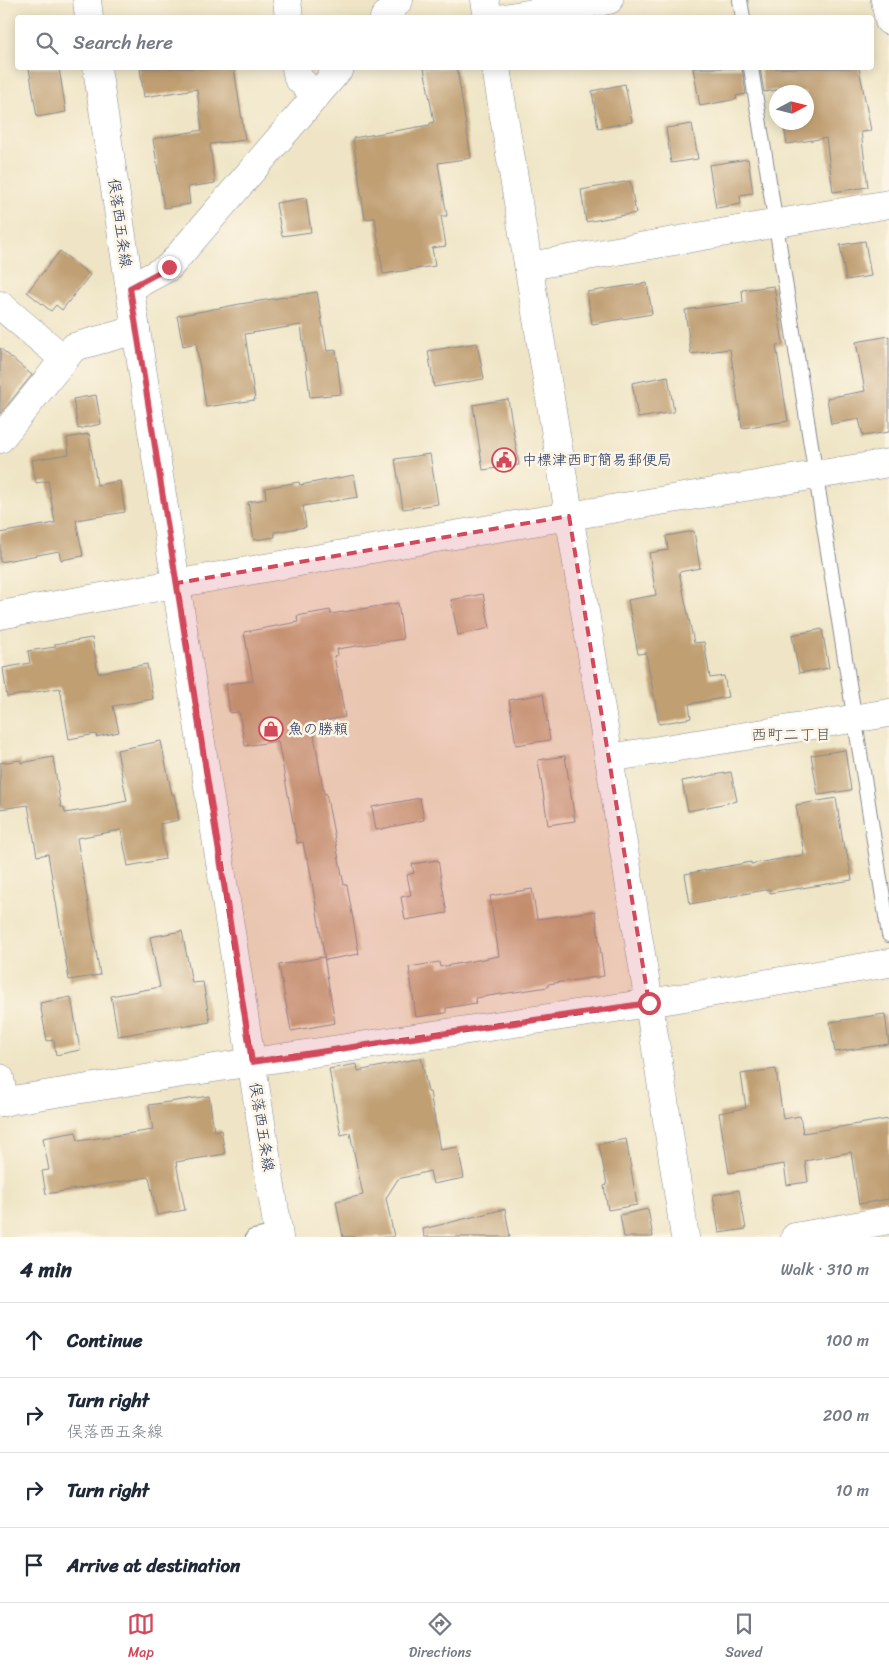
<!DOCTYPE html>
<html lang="en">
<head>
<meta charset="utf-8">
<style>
  :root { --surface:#fff; --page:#f6f6f7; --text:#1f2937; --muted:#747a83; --line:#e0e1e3; --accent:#d1495b }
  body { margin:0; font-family:Sriracha,"Klee One",sans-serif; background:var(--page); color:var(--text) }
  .compass { position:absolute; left:769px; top:85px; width:45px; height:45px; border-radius:50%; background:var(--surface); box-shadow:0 2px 12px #0003; rotate:83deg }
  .stop { position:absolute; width:15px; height:15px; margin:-11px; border:4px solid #d1495b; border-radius:50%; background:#fff }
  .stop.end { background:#d1495b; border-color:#fff; box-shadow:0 1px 5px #0008 }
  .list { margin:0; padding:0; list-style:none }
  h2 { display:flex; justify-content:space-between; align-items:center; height:65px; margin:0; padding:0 20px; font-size:21px }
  h2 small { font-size:16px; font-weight:400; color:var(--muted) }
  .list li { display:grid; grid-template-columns:32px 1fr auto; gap:15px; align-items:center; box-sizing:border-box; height:75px; padding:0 20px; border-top:1px solid var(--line) }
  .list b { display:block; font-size:19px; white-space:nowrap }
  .list p { margin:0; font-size:16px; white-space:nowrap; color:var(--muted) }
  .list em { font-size:16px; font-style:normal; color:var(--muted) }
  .icon { flex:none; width:28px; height:28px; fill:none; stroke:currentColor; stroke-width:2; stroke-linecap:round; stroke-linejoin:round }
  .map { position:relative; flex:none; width:889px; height:1237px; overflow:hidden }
  .search { position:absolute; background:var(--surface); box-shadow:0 2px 12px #0003; left:15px; right:15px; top:15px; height:55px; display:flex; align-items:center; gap:12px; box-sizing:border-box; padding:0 18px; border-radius:5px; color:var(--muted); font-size:19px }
  .sheet { height:365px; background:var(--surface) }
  nav { display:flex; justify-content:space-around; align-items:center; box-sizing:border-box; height:70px; border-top:1px solid var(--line); background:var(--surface); font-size:14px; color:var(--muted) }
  nav a { display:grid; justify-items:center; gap:2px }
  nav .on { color:var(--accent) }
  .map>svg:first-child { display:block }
  .building { fill:#c09f73 }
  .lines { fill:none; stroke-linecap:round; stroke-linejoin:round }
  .lane-casing { stroke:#858a92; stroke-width:16 }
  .street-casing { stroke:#858a92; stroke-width:29 }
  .secondary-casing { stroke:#858a92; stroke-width:29 }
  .lane { stroke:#fff; stroke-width:14 }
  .street { stroke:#fff; stroke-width:28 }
  .secondary { stroke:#fff; stroke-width:28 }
  .route { stroke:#d1495b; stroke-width:6 }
  .marked { fill:#d1495b; fill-opacity:0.2; stroke:#d1495b; stroke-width:4; stroke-dasharray:10 6; stroke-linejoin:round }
  .labels { text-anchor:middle; stroke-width:5; stroke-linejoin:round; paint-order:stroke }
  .street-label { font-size:15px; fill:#1b2f5e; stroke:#fcf5e5 }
  .poi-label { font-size:15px; fill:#1b2f5e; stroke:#fcf5e5; text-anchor:start }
  .neighbourhood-label { font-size:16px; fill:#555665; stroke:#fcf5e5 }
</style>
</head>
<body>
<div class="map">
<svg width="889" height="1237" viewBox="0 0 889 1237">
  <rect width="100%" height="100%" fill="#fcf5e5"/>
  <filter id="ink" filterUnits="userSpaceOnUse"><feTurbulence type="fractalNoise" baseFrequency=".02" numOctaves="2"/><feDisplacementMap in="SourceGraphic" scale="10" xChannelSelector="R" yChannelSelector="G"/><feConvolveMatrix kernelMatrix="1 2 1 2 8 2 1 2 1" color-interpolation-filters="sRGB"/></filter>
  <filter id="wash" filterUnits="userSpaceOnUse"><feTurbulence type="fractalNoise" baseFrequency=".0096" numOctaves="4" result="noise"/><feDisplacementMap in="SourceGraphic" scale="20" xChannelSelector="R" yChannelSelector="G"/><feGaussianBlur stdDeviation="1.12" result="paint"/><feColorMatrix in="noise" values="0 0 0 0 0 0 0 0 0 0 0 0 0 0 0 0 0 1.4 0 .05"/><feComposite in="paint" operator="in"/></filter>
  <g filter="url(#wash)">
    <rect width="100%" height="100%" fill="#efe5c6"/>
    <g id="blocks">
      <!-- building -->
      <g class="building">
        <polygon points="29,68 59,68 66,112 37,117"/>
        <polygon points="140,68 234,68 245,140 210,144 215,183 188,187 190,204 164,208 153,139 202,130 197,89 144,97"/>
        <polygon points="424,68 457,68 471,158 438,163 447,216 441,216 446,246 432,248 435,266 383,274 375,218 365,219 353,138 430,125 430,123 434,122"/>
        <polygon points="693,68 742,68 746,94 736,96 737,99 700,106"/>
        <polygon points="760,68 859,68 871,131 861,132 868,187 833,192 826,138 787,144 783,122 806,122 806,92 777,92 777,90 764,92"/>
        <polygon points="625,84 632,122 598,128 592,91"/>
        <polygon points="692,124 698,159 671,163 666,128"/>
        <polygon points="748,159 753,193 740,195 741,204 716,208 709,165"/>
        <polygon points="630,181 636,213 586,222 581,190"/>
        <polygon points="306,198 311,232 282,236 276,203"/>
        <polygon points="865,241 871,276 846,280 840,245"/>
        <polygon points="60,251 90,275 62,310 56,305 51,311 27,292"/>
        <polygon points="647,283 652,314 592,324 587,292"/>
        <polygon points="774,286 783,344 776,345 788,421 742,428 730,349 691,354 685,310 743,302 742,290"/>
        <polygon points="317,292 327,351 336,350 341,394 310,397 301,325 245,334 255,400 206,407 196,343 183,346 177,316 240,304"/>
        <polygon points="889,336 889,432 863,436 859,419 831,424 827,398 865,391 856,342"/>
        <polygon points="477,343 484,379 434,387 428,351"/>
        <polygon points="0,348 32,375 0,414"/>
        <polygon points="668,376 674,412 638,418 632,383"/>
        <polygon points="96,395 101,424 78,429 73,399"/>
        <polygon points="508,399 519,465 483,470 473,405"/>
        <polygon points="89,434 97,485 120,481 125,512 76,520 83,556 61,560 59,551 0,562 0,533 55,523 48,481 36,483 32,460 69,454 67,438"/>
        <polygon points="430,454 438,504 403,509 395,459"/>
        <polygon points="354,475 358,497 303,506 306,527 274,532 275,537 254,540 248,502 266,499 265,488 299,482 300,485"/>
        <polygon points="694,531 700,568 679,572 694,643 704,642 710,678 724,676 728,697 689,704 691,718 659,724 646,653 638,654 628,600 656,595 649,553 668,550 666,536"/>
        <polygon points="483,594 490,628 458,635 451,600"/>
        <polygon points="398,603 403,639 337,649 338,655 334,656 345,717 312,723 324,794 326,793 344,885 347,885 359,954 325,960 308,858 306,858 303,842 297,843 278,741 245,746 239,712 230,713 226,684 253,681 244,632 298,622 297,616 330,610 331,614"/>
        <polygon points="822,629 829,668 799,673 792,635"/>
        <polygon points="92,638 98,673 147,664 153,699 113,706 119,732 96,737 96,734 69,739 60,688 7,697 3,668 30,663 28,651 55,647 55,644"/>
        <polygon points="543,694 550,740 516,745 509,700"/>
        <polygon points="161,741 172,795 174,794 179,820 160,824 165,859 128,866 121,830 77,838 100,975 69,980 48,854 37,856 28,805 0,809 0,763 21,760 21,763 53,757 61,807 64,807 65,813 109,806 108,805 127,801 117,750"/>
        <polygon points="845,750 851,790 818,795 811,755"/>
        <polygon points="565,756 575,821 548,825 538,760"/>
        <polygon points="731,772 737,801 688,811 682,781"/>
        <polygon points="420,798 424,820 376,830 372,807"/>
        <polygon points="836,798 844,849 846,849 852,880 770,893 770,889 690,904 685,874 751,862 751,864 804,855 796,805"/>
        <polygon points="438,860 447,913 405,920 401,897 411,895 407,875 414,873 412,864"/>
        <polygon points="532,889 537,919 595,911 604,976 548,984 548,987 475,998 476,1003 446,1008 446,1013 416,1017 409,967 439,962 440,967 499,956 490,896"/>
        <polygon points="182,931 192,983 203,982 210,1022 182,1027 182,1025 118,1036 111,996 160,987 150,937"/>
        <polygon points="324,957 335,1023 291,1031 279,965"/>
        <polygon points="71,997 80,1050 56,1055 54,1040 47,1041 40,1003"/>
        <polygon points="885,1014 889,1044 835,1052 830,1022"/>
        <polygon points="421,1058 428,1092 430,1092 440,1150 458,1147 464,1178 433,1184 430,1171 398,1179 386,1198 394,1237 343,1237 336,1201 363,1195 350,1133 341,1135 329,1069 357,1064 358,1071"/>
        <polygon points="776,1069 783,1119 800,1116 803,1133 889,1119 889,1199 859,1204 851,1152 805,1161 808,1182 787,1185 784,1164 729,1173 719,1113 746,1108 741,1074"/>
        <polygon points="209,1096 214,1131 221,1130 225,1154 176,1162 185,1210 157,1215 149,1177 46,1194 42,1171 49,1170 43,1138 76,1132 78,1141 153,1130 149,1105"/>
        <polygon points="626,1139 637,1205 608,1210 604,1186 607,1185 599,1144"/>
        <polygon points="739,1190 746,1229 719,1233 713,1195"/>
        <polygon points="505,1209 510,1237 424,1237 423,1229"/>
        <polygon points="648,1209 653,1237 624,1237 620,1215"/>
      </g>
    </g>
  </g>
  <g filter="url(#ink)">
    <use href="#blocks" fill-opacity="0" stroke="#858a92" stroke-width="1"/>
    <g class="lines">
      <!-- lane casing -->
      <g class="lane-casing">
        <g id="lane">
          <polyline points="740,0 743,18"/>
          <polyline points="751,68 889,935"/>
          <polyline points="253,1237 278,1232"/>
        </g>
      </g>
      <!-- street casing -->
      <g class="street-casing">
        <g id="street">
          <polyline points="287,0 289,18"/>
          <polyline points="485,0 488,18"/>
          <polyline points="885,0 889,21"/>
          <polyline points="384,18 399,0"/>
          <polyline points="504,18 609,0"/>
          <polyline points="296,68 298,78 316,96"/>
          <polyline points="496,68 649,1003 685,1237"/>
          <polyline points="529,266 889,204"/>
          <polyline points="130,288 169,267 340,68"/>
          <polyline points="0,305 64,359"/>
          <polyline points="0,439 74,347 136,330"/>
          <polyline points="0,615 406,543 889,463"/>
          <polyline points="609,758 889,713"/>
          <polyline points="0,1078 4,1102"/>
          <polyline points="0,1102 252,1062 649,1003 889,963"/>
          <polyline points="795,1237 889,1220"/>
        </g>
      </g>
      <!-- secondary casing -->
      <g class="secondary-casing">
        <g id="secondary">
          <polyline points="87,0 89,18"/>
          <polyline points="97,68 136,330 279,1237"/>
        </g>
      </g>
      <!-- lane -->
      <use href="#lane" class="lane"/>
      <!-- street -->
      <use href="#street" class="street"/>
      <!-- secondary -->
      <use href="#secondary" class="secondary"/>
    </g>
  </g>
  <g class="lines" filter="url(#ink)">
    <!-- route -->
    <polyline class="route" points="169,267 130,288 252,1062 649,1003"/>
  </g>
  <!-- marked area -->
  <path class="marked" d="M569 516 649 1003 252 1062 177 583Z"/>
  <!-- icons -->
  <defs>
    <g id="civic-ring" transform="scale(1.25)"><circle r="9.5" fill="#fcf5e5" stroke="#d1495b" stroke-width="1.5"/><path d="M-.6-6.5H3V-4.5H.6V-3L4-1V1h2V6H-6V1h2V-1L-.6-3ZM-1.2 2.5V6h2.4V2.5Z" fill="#d1495b"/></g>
    <g id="shop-ring" transform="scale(1.25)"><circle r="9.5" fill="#fcf5e5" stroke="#d1495b" stroke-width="1.5"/><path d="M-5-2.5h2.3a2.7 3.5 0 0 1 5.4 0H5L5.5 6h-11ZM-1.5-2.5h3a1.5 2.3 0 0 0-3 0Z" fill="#d1495b"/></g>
  </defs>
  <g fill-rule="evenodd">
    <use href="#civic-ring" x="504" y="460"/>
    <use href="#shop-ring" x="271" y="729"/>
  </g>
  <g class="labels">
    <!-- street labels -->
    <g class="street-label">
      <text transform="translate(120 223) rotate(82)" y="5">俣落西五条線</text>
      <text transform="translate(262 1127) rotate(81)" y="5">俣落西五条線</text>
    </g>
    <!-- poi labels -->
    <g class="poi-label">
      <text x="522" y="465">中標津西町簡易郵便局</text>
      <text x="288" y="734">魚の勝頼</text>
    </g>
    <!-- neighbourhood labels -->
    <g class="neighbourhood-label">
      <text x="791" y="740">西町二丁目</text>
    </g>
  </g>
</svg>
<svg class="compass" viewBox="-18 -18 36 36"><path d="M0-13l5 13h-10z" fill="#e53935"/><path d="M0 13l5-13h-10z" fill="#747a83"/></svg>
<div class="stop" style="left:649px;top:1003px"></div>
<div class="stop end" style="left:169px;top:267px"></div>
<div class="search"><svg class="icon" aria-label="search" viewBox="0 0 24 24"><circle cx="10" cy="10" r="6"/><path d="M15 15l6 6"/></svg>Search here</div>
</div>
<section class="sheet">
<h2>4 min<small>Walk · 310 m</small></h2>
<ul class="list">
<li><svg class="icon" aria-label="ahead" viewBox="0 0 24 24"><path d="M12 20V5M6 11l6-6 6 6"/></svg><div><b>Continue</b></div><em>100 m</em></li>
<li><svg class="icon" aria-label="right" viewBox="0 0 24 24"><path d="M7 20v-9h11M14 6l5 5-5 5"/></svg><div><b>Turn right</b><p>俣落西五条線</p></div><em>200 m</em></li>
<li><svg class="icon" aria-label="right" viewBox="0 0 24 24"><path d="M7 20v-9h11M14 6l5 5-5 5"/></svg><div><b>Turn right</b></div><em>10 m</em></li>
<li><svg class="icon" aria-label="arrive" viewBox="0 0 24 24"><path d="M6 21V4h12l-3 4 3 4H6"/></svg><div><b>Arrive at destination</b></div></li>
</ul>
</section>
<nav>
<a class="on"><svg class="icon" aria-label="map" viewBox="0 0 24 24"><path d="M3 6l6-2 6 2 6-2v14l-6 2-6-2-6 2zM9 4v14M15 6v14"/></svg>Map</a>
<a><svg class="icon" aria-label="directions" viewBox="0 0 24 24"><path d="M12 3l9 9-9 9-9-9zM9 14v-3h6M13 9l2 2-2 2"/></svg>Directions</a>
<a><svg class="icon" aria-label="saved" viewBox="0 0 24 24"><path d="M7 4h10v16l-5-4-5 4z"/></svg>Saved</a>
</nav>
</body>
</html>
